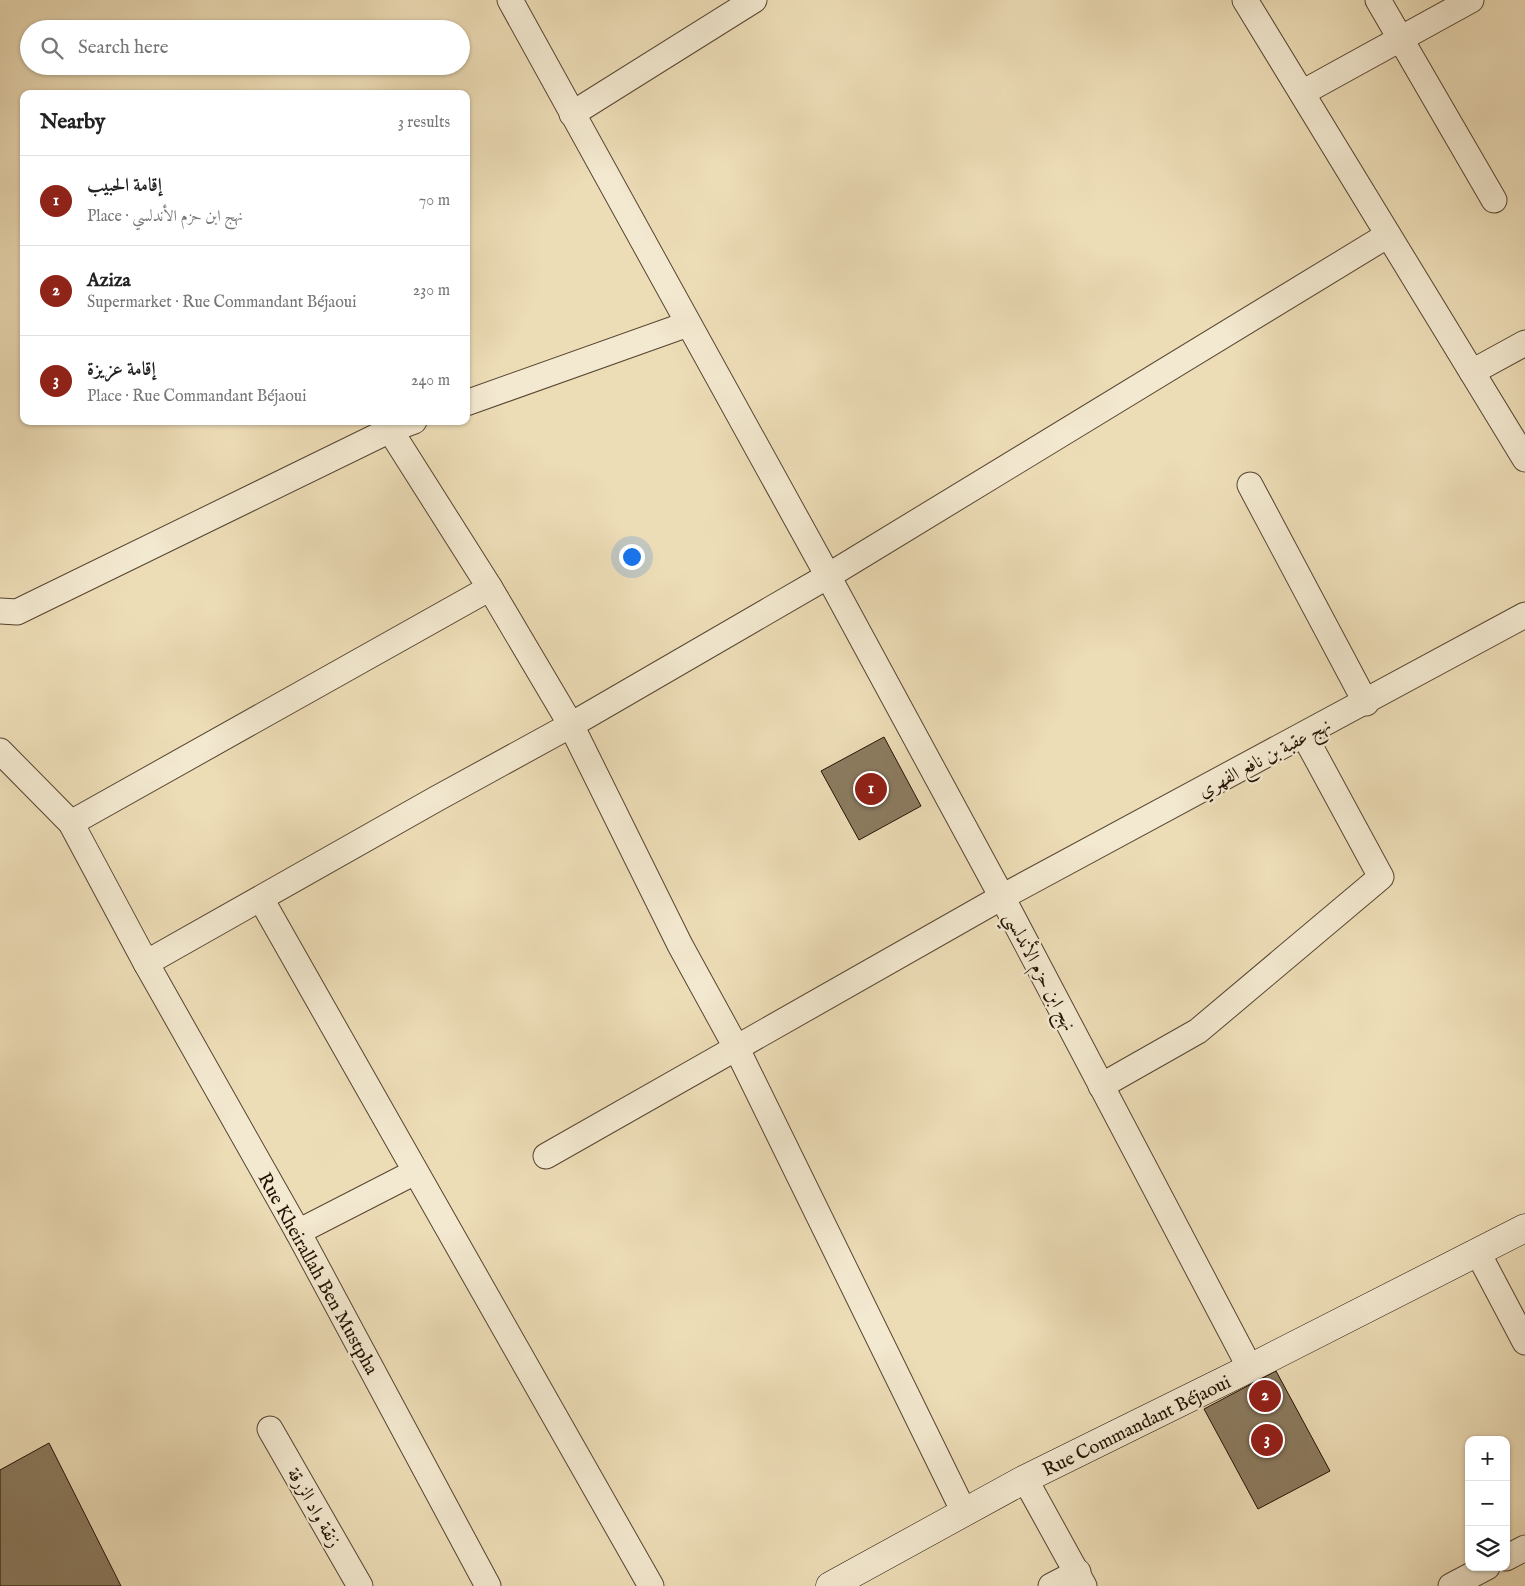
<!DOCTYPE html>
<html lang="en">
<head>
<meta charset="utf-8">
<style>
  :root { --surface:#fff; --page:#f2f2f2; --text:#222; --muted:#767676; --line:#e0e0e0; --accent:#8f2418 }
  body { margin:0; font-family:"IM FELL English",Amiri,serif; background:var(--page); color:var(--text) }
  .controls { position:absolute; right:15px; bottom:15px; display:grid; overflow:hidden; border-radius:10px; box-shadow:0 1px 4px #0004 }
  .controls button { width:45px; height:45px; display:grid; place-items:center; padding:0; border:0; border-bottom:1px solid var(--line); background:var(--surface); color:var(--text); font:25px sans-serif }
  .you { position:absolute; left:631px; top:556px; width:18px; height:18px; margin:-12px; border:4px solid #fff; border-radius:50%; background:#1a73e8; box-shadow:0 0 0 8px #1a73e833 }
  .badge { display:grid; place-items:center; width:32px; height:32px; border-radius:50%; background:var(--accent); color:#fff; font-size:16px; font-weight:700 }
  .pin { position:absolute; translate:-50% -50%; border:2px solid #fff; box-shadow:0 1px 5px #0006 }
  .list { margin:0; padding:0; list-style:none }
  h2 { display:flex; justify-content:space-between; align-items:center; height:65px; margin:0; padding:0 20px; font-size:21px }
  h2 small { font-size:16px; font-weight:400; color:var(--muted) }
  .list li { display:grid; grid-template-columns:32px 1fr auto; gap:15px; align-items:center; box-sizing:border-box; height:90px; padding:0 20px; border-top:1px solid var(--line) }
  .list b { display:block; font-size:19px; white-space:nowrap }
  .list p { margin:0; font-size:16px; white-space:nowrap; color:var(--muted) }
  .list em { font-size:16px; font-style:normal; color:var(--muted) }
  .icon { flex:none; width:28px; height:28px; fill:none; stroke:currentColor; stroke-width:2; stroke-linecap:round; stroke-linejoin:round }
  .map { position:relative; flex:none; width:1525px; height:1586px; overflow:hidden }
  .search { position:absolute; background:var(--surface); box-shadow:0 1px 4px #0004; left:20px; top:20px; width:450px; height:55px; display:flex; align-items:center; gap:12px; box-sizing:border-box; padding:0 18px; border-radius:28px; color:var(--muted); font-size:19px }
  .panel { position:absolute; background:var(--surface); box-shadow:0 1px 4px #0004; left:20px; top:90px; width:450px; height:335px; border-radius:10px }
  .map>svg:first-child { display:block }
  .building { fill:#8c7c61; stroke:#231204 }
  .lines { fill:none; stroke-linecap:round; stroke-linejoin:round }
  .street-casing { stroke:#564531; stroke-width:27 }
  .secondary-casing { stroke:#231204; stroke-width:29 }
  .street { stroke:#f3e9d0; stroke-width:25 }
  .secondary { stroke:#f3e9d0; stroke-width:28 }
  .labels { text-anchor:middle; stroke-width:4.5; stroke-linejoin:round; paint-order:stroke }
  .street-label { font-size:19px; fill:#231204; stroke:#f3e9d0 }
</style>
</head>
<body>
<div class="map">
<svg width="1525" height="1586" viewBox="0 0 1525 1586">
  <rect width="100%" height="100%" fill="#edddb7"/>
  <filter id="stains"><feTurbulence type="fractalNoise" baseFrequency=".004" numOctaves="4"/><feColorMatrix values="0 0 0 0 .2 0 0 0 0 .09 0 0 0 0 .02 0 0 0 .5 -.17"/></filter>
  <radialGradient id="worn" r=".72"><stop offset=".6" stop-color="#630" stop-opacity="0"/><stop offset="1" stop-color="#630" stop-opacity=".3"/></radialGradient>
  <!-- building -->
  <g class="building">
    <polygon points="884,737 921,806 859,840 821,771"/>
    <polygon points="1276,1371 1330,1471 1258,1509 1204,1409"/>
    <polygon points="49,1443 121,1586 0,1586 0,1470"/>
  </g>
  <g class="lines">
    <!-- street casing -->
    <g class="street-casing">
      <g id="street">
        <polyline points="510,0 828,576 1002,897 1250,1368"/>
        <polyline points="1245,0 1525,459"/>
        <polyline points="1378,0 1494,200"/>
        <polyline points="1302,93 1471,0"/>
        <polyline points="572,114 754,0"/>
        <polyline points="1472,372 1525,343"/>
        <polyline points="466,403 688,324"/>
        <polyline points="390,430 490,588 571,725 680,945 737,1049 964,1512"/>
        <polyline points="1250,485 1366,703"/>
        <polyline points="0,611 17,612 390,430 414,421"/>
        <polyline points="0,751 71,823 146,963 298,1232 488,1586"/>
        <polyline points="71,823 490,588"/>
        <polyline points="261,899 651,1586"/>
        <polyline points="146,963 436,799 571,725 828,576 1388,235"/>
        <polyline points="1101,1086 1198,1031 1381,877 1304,735"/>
        <polyline points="546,1156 1002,897 1525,615"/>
        <polyline points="298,1232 415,1172"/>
        <polyline points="1478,1253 1525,1342"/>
        <polyline points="270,1429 360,1586"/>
        <polyline points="1025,1479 1084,1586"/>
        <polyline points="1506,1558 1525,1548"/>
        <polyline points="1051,1586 1078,1572"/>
        <polyline points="1451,1586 1487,1567"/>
      </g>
    </g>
    <!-- secondary casing -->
    <g class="secondary-casing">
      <polyline id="secondary" points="830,1586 1025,1479 1250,1368 1525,1228"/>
    </g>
    <!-- street -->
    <use href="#street" class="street"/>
    <!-- secondary -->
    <use href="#secondary" class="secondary"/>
  </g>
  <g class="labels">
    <!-- street labels -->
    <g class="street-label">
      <text transform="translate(1264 757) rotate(-28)" y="7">نهج عقبة بن نافع الفهري</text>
      <text transform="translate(1041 971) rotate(62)" y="7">نهج ابن حزم الأندلسي</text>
      <text transform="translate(319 1273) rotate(61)" y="7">Rue Kheirallah Ben Mustpha</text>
      <text transform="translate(1136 1425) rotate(-26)" y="7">Rue Commandant Béjaoui</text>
      <text transform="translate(315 1507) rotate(60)" y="7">زنقة واد الزرقة</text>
    </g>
  </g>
  <rect width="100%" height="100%" filter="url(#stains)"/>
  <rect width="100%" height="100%" fill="url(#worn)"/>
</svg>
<div class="controls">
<button>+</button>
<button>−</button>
<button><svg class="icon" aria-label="layers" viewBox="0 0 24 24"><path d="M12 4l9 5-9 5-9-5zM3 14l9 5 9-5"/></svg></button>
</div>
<div class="you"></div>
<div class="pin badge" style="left:871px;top:789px">1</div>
<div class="pin badge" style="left:1265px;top:1396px">2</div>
<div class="pin badge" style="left:1267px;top:1440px">3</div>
<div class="search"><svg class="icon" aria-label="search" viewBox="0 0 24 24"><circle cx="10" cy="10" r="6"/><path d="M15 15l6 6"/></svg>Search here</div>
<section class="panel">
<h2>Nearby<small>3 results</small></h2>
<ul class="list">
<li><span class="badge">1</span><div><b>إقامة الحبيب</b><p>Place · نهج ابن حزم الأندلسي</p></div><em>70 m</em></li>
<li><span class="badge">2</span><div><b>Aziza</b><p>Supermarket · Rue Commandant Béjaoui</p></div><em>230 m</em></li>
<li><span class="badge">3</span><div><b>إقامة عزيزة</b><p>Place · Rue Commandant Béjaoui</p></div><em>240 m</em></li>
</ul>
</section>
</div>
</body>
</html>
